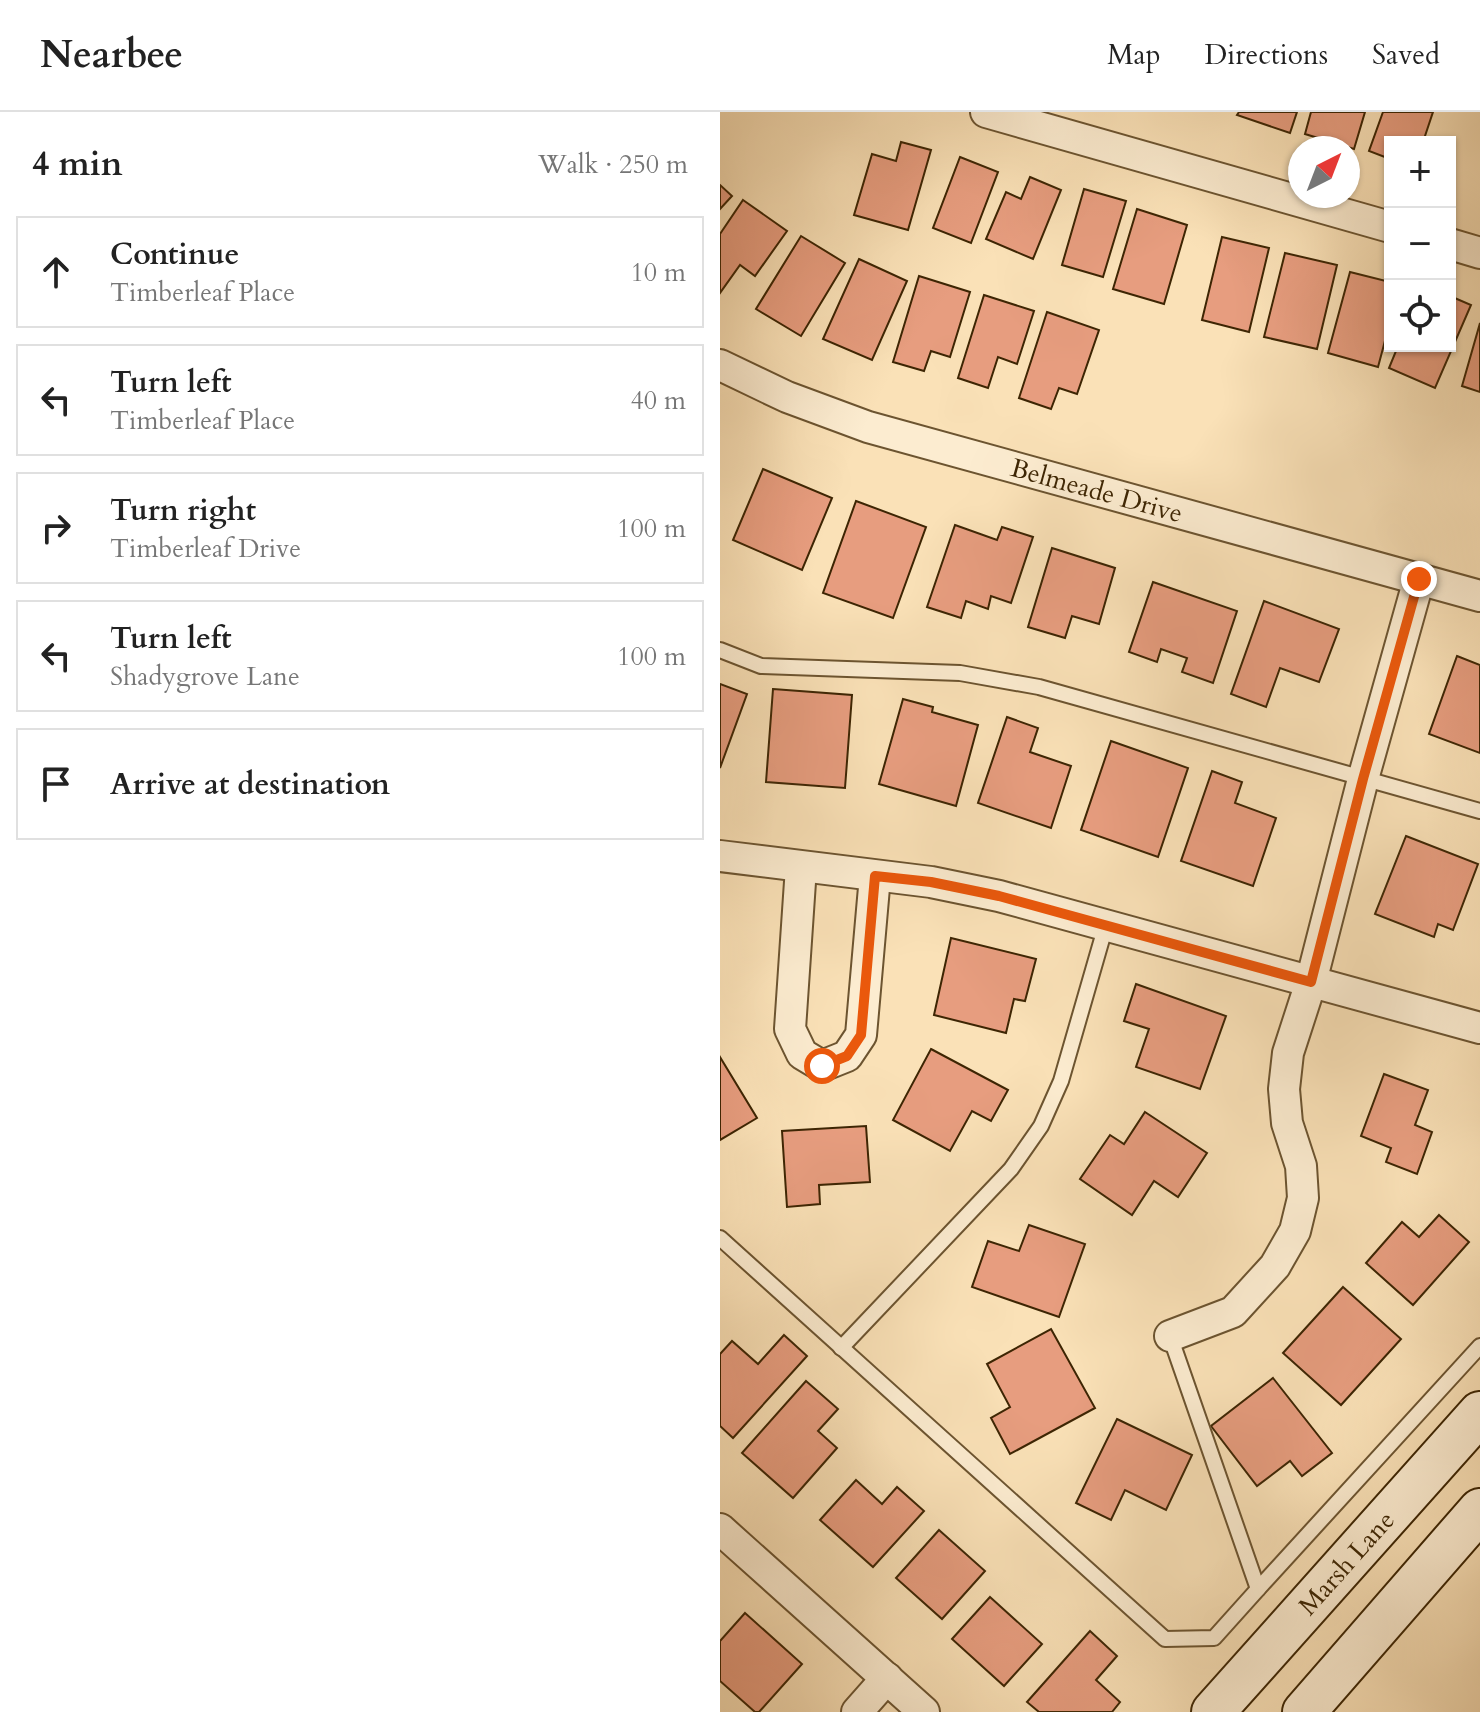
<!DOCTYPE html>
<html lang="en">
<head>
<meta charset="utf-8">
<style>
  :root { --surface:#fff; --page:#f6f6f6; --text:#222; --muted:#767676; --line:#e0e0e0 }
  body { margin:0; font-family:Cardo,serif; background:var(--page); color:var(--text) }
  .controls { position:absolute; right:24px; top:24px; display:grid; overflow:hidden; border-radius:0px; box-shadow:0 2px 6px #0004 }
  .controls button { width:72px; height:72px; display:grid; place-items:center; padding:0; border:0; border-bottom:2px solid var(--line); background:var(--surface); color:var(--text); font:40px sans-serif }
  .compass { position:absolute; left:568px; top:24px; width:72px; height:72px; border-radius:50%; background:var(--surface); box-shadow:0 2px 6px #0004; rotate:42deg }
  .stop { position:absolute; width:24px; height:24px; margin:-18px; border:6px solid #ea580c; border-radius:50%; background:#fff }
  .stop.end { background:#ea580c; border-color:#fff; box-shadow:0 2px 8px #0008 }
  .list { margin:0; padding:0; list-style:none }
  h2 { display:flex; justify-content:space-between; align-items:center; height:104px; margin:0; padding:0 32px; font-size:34px }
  h2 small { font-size:26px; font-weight:400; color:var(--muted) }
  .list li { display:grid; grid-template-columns:52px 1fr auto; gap:24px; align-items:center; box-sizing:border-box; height:112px; margin:0 16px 16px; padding:0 16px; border:2px solid var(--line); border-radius:0px }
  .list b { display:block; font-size:30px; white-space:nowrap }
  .list p { margin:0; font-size:26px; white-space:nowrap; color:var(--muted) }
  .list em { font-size:26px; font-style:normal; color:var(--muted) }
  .icon { flex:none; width:44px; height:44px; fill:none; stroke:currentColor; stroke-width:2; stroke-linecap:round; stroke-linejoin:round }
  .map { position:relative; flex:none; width:760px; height:1600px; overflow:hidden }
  header { display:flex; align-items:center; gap:48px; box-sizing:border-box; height:112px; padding:0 40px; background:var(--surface); border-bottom:2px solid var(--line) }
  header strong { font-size:38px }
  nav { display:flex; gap:44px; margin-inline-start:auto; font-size:28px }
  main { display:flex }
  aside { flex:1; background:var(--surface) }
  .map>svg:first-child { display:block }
  .building { fill:#e79d7f; stroke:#3d2503; stroke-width:2 }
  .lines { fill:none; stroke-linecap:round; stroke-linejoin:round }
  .service-casing { stroke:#6c5430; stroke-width:18 }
  .minor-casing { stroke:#6c5430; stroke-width:34 }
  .secondary-casing { stroke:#3d2503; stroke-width:46 }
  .service { stroke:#fcecd0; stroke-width:14 }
  .minor { stroke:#fcecd0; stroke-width:30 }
  .secondary { stroke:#fcecd0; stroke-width:42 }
  .route { stroke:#ea580c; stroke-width:10 }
  .labels { text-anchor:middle; stroke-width:7; stroke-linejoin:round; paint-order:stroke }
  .street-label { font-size:26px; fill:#3d2503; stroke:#fcecd0 }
</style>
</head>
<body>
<header>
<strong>Nearbee</strong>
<nav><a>Map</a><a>Directions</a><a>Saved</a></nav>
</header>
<main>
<aside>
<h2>4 min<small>Walk · 250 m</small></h2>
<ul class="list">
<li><svg class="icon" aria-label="ahead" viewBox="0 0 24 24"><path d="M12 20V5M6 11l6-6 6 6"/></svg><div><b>Continue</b><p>Timberleaf Place</p></div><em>10 m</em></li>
<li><svg class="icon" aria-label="left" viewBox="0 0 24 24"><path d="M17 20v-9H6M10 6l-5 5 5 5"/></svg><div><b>Turn left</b><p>Timberleaf Place</p></div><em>40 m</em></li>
<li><svg class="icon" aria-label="right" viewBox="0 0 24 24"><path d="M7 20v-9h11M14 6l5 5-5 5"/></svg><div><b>Turn right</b><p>Timberleaf Drive</p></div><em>100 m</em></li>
<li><svg class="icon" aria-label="left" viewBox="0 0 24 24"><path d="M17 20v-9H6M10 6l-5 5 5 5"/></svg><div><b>Turn left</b><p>Shadygrove Lane</p></div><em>100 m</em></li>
<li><svg class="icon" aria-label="arrive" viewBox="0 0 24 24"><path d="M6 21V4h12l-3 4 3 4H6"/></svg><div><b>Arrive at destination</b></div></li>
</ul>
</aside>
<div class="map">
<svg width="760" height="1600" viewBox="0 0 760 1600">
  <rect width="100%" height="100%" fill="#fae1b7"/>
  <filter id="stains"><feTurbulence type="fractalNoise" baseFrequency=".0025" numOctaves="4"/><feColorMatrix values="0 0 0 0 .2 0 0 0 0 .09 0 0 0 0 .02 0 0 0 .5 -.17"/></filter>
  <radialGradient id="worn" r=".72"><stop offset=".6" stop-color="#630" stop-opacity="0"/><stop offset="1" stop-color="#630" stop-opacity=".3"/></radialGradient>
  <!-- building -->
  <g class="building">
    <polygon points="519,0 577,0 570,21 517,3"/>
    <polygon points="591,0 645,0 634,37 585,22"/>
    <polygon points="663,0 713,0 703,30 670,30 670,47 649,39"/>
    <polygon points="181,30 211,38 188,118 134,103 152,42 176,49"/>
    <polygon points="240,45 278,60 251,131 213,116"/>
    <polygon points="310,65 341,78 313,147 266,127 286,80 301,87"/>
    <polygon points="0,73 12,84 0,97"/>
    <polygon points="364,77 406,89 383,165 342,153"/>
    <polygon points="23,88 67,119 35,164 20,153 0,181 0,122"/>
    <polygon points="417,97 467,113 444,192 393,177"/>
    <polygon points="81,124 125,151 81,224 36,197"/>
    <polygon points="502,125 549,136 529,220 482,208"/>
    <polygon points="565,141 617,153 597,237 544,225"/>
    <polygon points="139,147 187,169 152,248 103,227"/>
    <polygon points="630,160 670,170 670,210 658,255 608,241"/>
    <polygon points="199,164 250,180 230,245 211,239 204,259 173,250"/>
    <polygon points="264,183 314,199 297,252 278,245 268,276 238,266"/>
    <polygon points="730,184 751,193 715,276 669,256 678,234 730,234"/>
    <polygon points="327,200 379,218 357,282 339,276 331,297 299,286"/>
    <polygon points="760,211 760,280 742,274"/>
    <polygon points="43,357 112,386 82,458 13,428"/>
    <polygon points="136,389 206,415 173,506 103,481"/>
    <polygon points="235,413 277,428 282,415 313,425 291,491 271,484 268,497 246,489 241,506 207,495"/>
    <polygon points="332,436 395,456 379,512 352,504 345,526 308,515"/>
    <polygon points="433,470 517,499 493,571 462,560 467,546 441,537 437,550 409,540"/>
    <polygon points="544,489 619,517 599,570 560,556 546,595 511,582"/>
    <polygon points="737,544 760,553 760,641 709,622"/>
    <polygon points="0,572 27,582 0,656"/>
    <polygon points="53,577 132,583 125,676 46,670"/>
    <polygon points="183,587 213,595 212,600 258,613 236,694 159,672"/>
    <polygon points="287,605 318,616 310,640 351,654 331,716 258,691"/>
    <polygon points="391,629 468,656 438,745 361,718"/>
    <polygon points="492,659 522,670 515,691 556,706 533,774 461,749"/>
    <polygon points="686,724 758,752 733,818 718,812 714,825 655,802"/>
    <polygon points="231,826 316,847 305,889 294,887 286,921 214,903"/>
    <polygon points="416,872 506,904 480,977 416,955 429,917 404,909"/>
    <polygon points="211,937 288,978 271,1009 252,999 230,1039 173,1008"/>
    <polygon points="0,945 37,1006 0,1028"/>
    <polygon points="664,962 708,978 695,1013 712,1020 697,1062 666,1050 671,1036 641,1024"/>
    <polygon points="425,1000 487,1041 458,1085 434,1069 412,1103 360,1067 390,1023 404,1032"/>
    <polygon points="146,1014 150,1070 99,1073 100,1092 67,1095 62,1019"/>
    <polygon points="719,1103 749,1130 693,1193 646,1151 682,1110 699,1125"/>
    <polygon points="309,1113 365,1132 339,1205 252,1175 268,1129 299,1139"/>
    <polygon points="623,1175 681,1227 621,1293 563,1241"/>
    <polygon points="331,1217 375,1296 290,1342 271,1306 290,1295 267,1252"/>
    <polygon points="64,1223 87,1244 13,1326 0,1314 0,1242 12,1229 38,1252"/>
    <polygon points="553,1266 612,1341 582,1364 570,1349 537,1374 491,1314"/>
    <polygon points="86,1269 118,1297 98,1319 117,1336 73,1386 22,1341"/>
    <polygon points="397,1307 472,1343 446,1398 405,1378 391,1408 356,1391"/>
    <polygon points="136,1368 162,1392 177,1375 204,1399 153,1455 100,1408"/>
    <polygon points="219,1418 265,1459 222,1507 176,1466"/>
    <polygon points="270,1485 322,1532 284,1574 232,1527"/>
    <polygon points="25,1501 82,1552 39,1600 35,1600 0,1569 0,1529"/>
    <polygon points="370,1519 397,1544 376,1568 400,1590 392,1600 319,1600 307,1590"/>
  </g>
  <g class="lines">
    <!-- service casing -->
    <g class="service-casing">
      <g id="service">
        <polyline points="0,538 41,554 240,561 319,575 760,699"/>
        <polyline points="0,1126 445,1527 494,1526 538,1477 450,1224"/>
        <polyline points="121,1236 291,1057 321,1014 341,969 386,813"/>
        <polyline points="538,1477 760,1234"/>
      </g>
    </g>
    <!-- minor casing -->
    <g class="minor-casing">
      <g id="minor">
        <polyline points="266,0 670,115"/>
        <polyline points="730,132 760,141"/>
        <path id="s1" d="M0 253 67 285 148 315 760 484"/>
        <polyline points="0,744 211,770 279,784 760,916"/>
        <polyline points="81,755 70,917 82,942 102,954 127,944 141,923 155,764"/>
        <polyline points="450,1224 513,1200 555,1154 575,1119 583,1086 581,1054 567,1011 564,977 568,941 591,870 643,667 699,467"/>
        <polyline points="0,1417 204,1600"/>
        <polyline points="137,1600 167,1566"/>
      </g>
    </g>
    <!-- secondary casing -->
    <g class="secondary-casing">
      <g id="secondary">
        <path id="s2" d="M493 1600 760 1301"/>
        <polyline points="584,1600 760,1398"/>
      </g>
    </g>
    <!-- service -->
    <use href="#service" class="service"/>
    <!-- minor -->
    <use href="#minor" class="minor"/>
    <!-- secondary -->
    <use href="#secondary" class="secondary"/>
  </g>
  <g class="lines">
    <!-- route -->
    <polyline class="route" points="102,954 127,944 141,923 155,764 211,770 279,784 591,870 643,667 699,467"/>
  </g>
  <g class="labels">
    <!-- street labels -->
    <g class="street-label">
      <text dy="9" stroke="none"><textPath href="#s1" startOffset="398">Belmeade Drive</textPath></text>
      <text dy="9" stroke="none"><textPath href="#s2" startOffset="200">Marsh Lane</textPath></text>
    </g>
  </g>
  <rect width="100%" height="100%" filter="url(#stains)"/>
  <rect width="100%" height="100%" fill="url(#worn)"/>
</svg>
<div class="controls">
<button>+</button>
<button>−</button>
<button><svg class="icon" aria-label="locate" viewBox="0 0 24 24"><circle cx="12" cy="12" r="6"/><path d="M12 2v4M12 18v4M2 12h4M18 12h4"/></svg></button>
</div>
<svg class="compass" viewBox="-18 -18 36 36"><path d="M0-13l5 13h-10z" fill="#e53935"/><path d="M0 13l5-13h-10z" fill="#767676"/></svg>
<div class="stop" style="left:102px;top:954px"></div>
<div class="stop end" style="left:699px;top:467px"></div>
</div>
</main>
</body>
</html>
